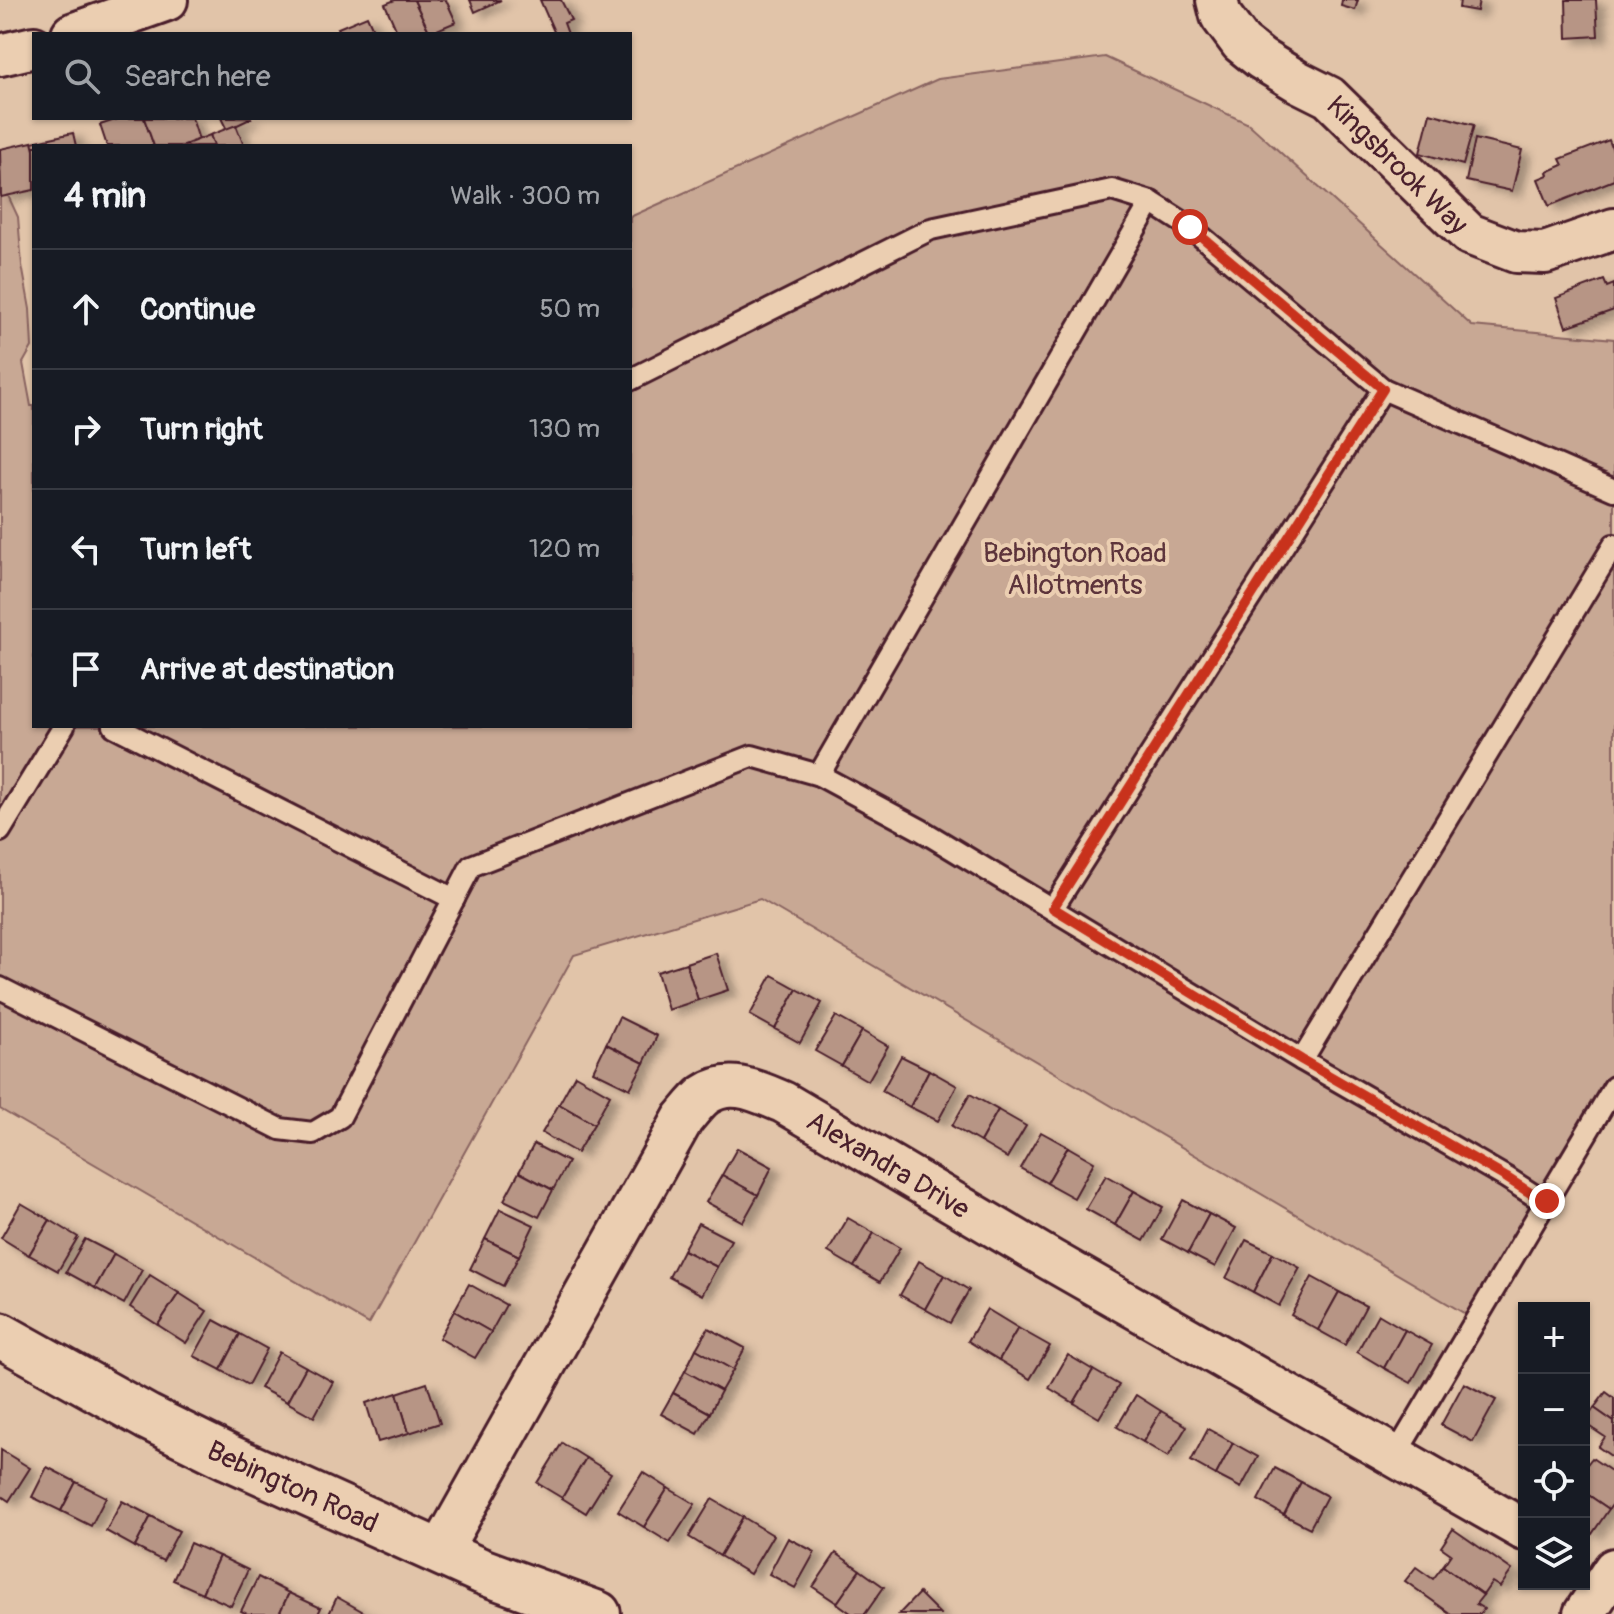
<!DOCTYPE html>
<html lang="en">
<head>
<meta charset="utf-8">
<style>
  :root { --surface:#171b24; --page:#20242c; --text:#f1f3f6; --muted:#9ea1a6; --line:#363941 }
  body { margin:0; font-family:Pangolin,sans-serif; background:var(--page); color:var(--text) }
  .controls { position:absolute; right:24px; bottom:24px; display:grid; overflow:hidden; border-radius:0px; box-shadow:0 2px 6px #0004 }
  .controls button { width:72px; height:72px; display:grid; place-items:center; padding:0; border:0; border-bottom:2px solid var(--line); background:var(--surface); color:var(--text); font:40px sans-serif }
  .stop { position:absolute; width:24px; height:24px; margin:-18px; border:6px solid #c8321e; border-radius:50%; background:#fff }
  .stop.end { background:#c8321e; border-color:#fff; box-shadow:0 2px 8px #0008 }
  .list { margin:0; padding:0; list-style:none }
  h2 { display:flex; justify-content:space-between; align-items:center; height:104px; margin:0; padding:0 32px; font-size:34px }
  h2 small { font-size:26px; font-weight:400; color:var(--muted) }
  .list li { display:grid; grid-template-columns:52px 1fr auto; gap:24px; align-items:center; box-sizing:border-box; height:120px; padding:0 32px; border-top:2px solid var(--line) }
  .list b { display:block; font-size:30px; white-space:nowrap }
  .list em { font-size:26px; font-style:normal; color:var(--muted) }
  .icon { flex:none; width:44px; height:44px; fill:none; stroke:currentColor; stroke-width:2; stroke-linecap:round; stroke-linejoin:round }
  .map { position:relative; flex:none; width:1614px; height:1614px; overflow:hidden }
  .search { position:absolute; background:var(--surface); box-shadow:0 2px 6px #0004; left:32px; top:32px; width:600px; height:88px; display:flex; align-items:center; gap:20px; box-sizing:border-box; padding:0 28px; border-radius:0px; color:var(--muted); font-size:30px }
  .panel { position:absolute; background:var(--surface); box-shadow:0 2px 6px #0004; left:32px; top:144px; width:600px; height:584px; border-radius:0px }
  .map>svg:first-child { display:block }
  .green { fill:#c8a894; stroke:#896460; stroke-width:2 }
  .building { fill:#b79585; stroke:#4a1f2b; stroke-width:2; filter:url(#shadow) }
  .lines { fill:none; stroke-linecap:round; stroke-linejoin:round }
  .lane-casing { stroke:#4a1f2b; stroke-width:26 }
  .street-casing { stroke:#4a1f2b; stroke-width:46 }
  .secondary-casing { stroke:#4a1f2b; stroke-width:50 }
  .lane { stroke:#ebceb1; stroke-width:20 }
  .street { stroke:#ebceb1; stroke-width:40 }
  .secondary { stroke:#ebceb1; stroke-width:44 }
  .route { stroke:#c8321e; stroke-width:10 }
  .labels { text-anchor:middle; stroke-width:8; stroke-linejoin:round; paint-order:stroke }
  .street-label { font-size:28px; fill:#4a1f2b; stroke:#ebceb1 }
  .park-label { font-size:28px; fill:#5d343b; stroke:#ebceb1 }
</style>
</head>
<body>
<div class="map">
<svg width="1614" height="1614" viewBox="0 0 1614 1614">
  <defs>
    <filter id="shadow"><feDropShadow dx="9" dy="5" stdDeviation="4" flood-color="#0004"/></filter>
  </defs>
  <rect width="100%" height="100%" fill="#e1c4a9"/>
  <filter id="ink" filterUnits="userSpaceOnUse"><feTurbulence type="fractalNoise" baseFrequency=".0125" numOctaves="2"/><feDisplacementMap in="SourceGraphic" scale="16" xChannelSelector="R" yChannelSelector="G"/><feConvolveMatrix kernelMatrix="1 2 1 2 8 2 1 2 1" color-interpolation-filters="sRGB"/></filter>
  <g filter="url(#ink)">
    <!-- green -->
    <polygon class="green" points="1105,57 1249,124 1472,326 1614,339 1614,1109 1416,1439 1467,1315 760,899 574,955 369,1324 0,1109 0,186 6,191 18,217 22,265 30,309 32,347 23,363 31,406 34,406 34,726 630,726 630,217 938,79"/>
    <!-- building -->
    <g class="building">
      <polygon points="395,0 414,0 430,33 398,34 385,4"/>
      <polygon points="414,0 446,0 456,22 430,33"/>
      <polygon points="470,0 501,0 475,12"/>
      <polygon points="540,0 561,0 571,20 564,23 568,34 555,34"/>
      <polygon points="1342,0 1358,0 1355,10 1341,6"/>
      <polygon points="1460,0 1479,0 1477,11 1459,8"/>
      <polygon points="1566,0 1596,0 1598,36 1567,38"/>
      <polygon points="367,16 375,34 341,34 338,28"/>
      <polygon points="1430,113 1474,125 1463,165 1420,153"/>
      <polygon points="121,118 144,118 154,146 107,146 100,125"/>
      <polygon points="144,118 192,118 199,140 183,146 154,146"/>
      <polygon points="221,118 252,118 227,130"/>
      <polygon points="236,125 244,146 214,146 210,135"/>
      <polygon points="73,133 76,146 34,146 34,150 32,142"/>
      <polygon points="210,135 214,146 184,146 184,145"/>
      <polygon points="1475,139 1522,150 1512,191 1466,181"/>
      <polygon points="1609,140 1614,153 1614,180 1549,206 1538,179 1548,175 1547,172 1563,165 1560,159"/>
      <polygon points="32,142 34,150 34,190 1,197 0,149"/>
      <polygon points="1604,280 1607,287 1614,284 1614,310 1566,327 1556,298"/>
      <polygon points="716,953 728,990 698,1000 686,963"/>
      <polygon points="686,963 698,1000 668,1010 657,972"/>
      <polygon points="772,975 797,989 775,1029 750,1015"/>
      <polygon points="797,989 822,1003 800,1043 775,1029"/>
      <polygon points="836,1016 862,1031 842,1066 815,1051"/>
      <polygon points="619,1017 657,1036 644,1063 606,1044"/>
      <polygon points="862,1031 888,1046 868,1081 842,1066"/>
      <polygon points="606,1044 644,1063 630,1089 593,1071"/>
      <polygon points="901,1056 929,1070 910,1107 882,1091"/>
      <polygon points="929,1070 957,1086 938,1121 910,1107"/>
      <polygon points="575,1075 610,1095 594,1124 559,1104"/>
      <polygon points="970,1094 998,1110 980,1142 952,1126"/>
      <polygon points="559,1104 594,1124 577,1153 542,1133"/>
      <polygon points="998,1110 1026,1126 1007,1158 980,1142"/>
      <polygon points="1041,1132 1068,1147 1047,1183 1020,1168"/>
      <polygon points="534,1144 568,1162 553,1190 519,1172"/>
      <polygon points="1068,1147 1094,1162 1074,1198 1047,1183"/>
      <polygon points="737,1148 772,1167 758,1195 722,1175"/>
      <polygon points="519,1172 553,1190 539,1217 504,1200"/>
      <polygon points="722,1175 758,1195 743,1222 706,1202"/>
      <polygon points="1106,1175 1134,1191 1115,1225 1086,1209"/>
      <polygon points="1134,1191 1163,1207 1144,1241 1115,1225"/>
      <polygon points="1183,1200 1209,1214 1188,1253 1162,1239"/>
      <polygon points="21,1203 50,1220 29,1255 1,1238"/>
      <polygon points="500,1209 534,1225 519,1256 485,1239"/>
      <polygon points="1209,1214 1236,1228 1215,1267 1188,1253"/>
      <polygon points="848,1218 874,1233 854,1267 828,1252"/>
      <polygon points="50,1220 78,1237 58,1271 29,1255"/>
      <polygon points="698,1223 731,1240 717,1267 683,1250"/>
      <polygon points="874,1233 900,1248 880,1282 854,1267"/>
      <polygon points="85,1239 114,1254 95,1288 66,1272"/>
      <polygon points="485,1239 519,1256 503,1286 470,1269"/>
      <polygon points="1246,1240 1273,1253 1253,1292 1226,1278"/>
      <polygon points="683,1250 717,1267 702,1295 669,1277"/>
      <polygon points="1273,1253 1300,1268 1279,1306 1253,1292"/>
      <polygon points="114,1254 142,1270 124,1304 95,1288"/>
      <polygon points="919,1261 944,1275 925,1309 900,1295"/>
      <polygon points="150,1275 179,1293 158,1325 130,1307"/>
      <polygon points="944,1275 969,1290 950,1323 925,1309"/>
      <polygon points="1312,1277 1339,1292 1318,1330 1291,1315"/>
      <polygon points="469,1284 506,1305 491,1332 454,1311"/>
      <polygon points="1339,1292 1366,1306 1345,1345 1318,1330"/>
      <polygon points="179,1293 207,1311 186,1343 158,1325"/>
      <polygon points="987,1309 1018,1328 999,1360 968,1341"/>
      <polygon points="454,1311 491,1332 475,1358 439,1338"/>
      <polygon points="1378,1314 1405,1330 1384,1368 1357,1352"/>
      <polygon points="214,1320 240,1334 221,1370 194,1356"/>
      <polygon points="708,1328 745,1348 733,1370 696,1349"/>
      <polygon points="1018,1328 1050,1346 1030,1379 999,1360"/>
      <polygon points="1405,1330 1432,1345 1411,1383 1384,1368"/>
      <polygon points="240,1334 267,1349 248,1385 221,1370"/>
      <polygon points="696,1349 733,1370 721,1391 685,1371"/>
      <polygon points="279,1352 306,1367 287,1402 260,1388"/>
      <polygon points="1068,1355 1093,1370 1074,1403 1049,1388"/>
      <polygon points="306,1367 333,1382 314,1417 287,1402"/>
      <polygon points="1093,1370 1119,1385 1099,1418 1074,1403"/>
      <polygon points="685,1371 721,1391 710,1413 673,1393"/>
      <polygon points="427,1383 440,1423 409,1433 397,1393"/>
      <polygon points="1464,1383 1496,1400 1473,1442 1441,1425"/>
      <polygon points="1606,1392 1614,1398 1614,1422 1594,1408"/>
      <polygon points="397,1393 409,1433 378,1442 366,1403"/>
      <polygon points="673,1393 710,1413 698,1434 661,1414"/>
      <polygon points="1136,1395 1161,1411 1143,1442 1117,1427"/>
      <polygon points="1594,1408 1614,1422 1614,1458 1598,1447 1605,1437 1584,1423"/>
      <polygon points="1161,1411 1187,1426 1168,1457 1143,1442"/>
      <polygon points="1208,1429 1233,1443 1216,1475 1191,1461"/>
      <polygon points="562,1443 586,1458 562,1498 537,1483"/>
      <polygon points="1233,1443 1258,1457 1241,1488 1216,1475"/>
      <polygon points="1,1450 30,1468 9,1501 0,1495"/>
      <polygon points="586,1458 611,1473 586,1513 562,1498"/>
      <polygon points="1592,1458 1614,1473 1614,1503 1609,1509 1584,1492 1584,1468"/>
      <polygon points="47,1467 76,1482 61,1511 32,1497"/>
      <polygon points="1275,1468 1301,1482 1284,1515 1258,1500"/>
      <polygon points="643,1472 668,1488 644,1527 618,1511"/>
      <polygon points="76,1482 106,1497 91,1526 61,1511"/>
      <polygon points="1301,1482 1327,1496 1310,1528 1284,1515"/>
      <polygon points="668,1488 695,1504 670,1543 644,1527"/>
      <polygon points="1584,1492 1609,1509 1592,1534 1584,1528"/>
      <polygon points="712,1499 743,1517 720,1556 689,1537"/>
      <polygon points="122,1501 151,1516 135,1547 106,1531"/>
      <polygon points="151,1516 179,1531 163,1561 135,1547"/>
      <polygon points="743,1517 773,1535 750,1574 720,1556"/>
      <polygon points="1453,1529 1512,1570 1500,1587 1492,1582 1483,1595 1443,1566 1451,1554 1441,1547"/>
      <polygon points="788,1538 815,1552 795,1588 769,1574"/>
      <polygon points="190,1543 219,1556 202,1593 173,1580"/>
      <polygon points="836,1553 860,1570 837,1603 813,1587"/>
      <polygon points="219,1556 248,1570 231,1606 202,1593"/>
      <polygon points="1443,1566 1483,1595 1476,1604 1484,1609 1480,1614 1451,1614 1405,1581 1416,1567 1433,1579"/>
      <polygon points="860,1570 884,1587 865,1614 852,1614 837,1603"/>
      <polygon points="258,1577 289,1593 279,1614 247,1614 241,1611"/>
      <polygon points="289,1593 321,1608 318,1614 279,1614"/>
      <polygon points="919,1593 940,1614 899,1614"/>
      <polygon points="337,1597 367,1614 329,1614"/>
    </g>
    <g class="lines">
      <!-- lane casing -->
      <g class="lane-casing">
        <g id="lane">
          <polyline points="630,380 931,229 1112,190 1151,202 819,775"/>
          <polyline points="1383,389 1614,490"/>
          <polyline points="114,726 454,899"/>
          <polyline points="0,831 64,726"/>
          <polyline points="1053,908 1383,389 1190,227 1151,202"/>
          <polyline points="0,988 280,1129 313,1133 340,1117 471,866 752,756 819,775 921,830 1302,1060 1507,1178 1546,1203"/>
          <polyline points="1302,1060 1614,545"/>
          <polyline points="1395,1456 1614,1087"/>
        </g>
      </g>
      <!-- street casing -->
      <g class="street-casing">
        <g id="street">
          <path id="s1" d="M1217 0 1221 16 1241 43 1261 59 1297 81 1329 97 1469 234 1516 252 1545 253 1614 229"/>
          <polyline points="72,34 167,0"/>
          <polyline points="0,55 34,47"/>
          <path id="s2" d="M440 1552 683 1119C690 1111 697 1101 705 1095 731 1077 758 1092 783 1102L1051 1260 1524 1530"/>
          <polyline points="1584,1614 1614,1569"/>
        </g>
      </g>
      <!-- secondary casing -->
      <g class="secondary-casing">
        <g id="secondary">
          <path id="s3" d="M0 1335 147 1417 228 1457 481 1571 598 1614"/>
        </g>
      </g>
      <!-- lane -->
      <use href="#lane" class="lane"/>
      <!-- street -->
      <use href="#street" class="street"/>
      <!-- secondary -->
      <use href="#secondary" class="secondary"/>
    </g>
  </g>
  <g class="lines" filter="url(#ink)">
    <!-- route -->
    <polyline class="route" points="1190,227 1383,389 1053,908 1302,1060 1507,1178 1546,1203 1547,1201"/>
  </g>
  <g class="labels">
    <!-- street labels -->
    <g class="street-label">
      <text dy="10" stroke="none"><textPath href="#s1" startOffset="250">Kingsbrook Way</textPath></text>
      <text dy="10" stroke="none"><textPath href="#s2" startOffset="734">Alexandra Drive</textPath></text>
      <text dy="10" stroke="none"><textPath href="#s3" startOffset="330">Bebington Road</textPath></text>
    </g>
    <!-- park labels -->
    <g class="park-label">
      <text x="1075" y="562">Bebington Road<tspan x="1075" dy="32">Allotments</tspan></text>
    </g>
  </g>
</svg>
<div class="controls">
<button>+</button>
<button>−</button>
<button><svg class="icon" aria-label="locate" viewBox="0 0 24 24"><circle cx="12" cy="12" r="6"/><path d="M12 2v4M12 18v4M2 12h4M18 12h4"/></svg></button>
<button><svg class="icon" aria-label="layers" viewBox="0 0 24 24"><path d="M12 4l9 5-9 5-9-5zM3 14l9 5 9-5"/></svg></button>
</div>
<div class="stop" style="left:1190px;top:227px"></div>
<div class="stop end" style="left:1547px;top:1201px"></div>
<div class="search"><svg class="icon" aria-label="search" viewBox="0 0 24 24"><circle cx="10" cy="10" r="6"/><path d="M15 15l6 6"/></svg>Search here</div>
<section class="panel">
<h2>4 min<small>Walk · 300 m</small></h2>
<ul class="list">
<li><svg class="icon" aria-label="ahead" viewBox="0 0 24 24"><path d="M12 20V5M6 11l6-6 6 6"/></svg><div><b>Continue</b></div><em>50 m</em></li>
<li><svg class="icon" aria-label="right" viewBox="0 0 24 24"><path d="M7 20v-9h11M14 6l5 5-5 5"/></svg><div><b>Turn right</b></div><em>130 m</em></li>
<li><svg class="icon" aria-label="left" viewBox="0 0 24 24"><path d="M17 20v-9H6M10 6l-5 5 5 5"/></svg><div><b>Turn left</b></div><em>120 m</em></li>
<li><svg class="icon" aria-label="arrive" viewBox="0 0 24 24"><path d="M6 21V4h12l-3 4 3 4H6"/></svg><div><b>Arrive at destination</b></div></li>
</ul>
</section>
</div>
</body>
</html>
